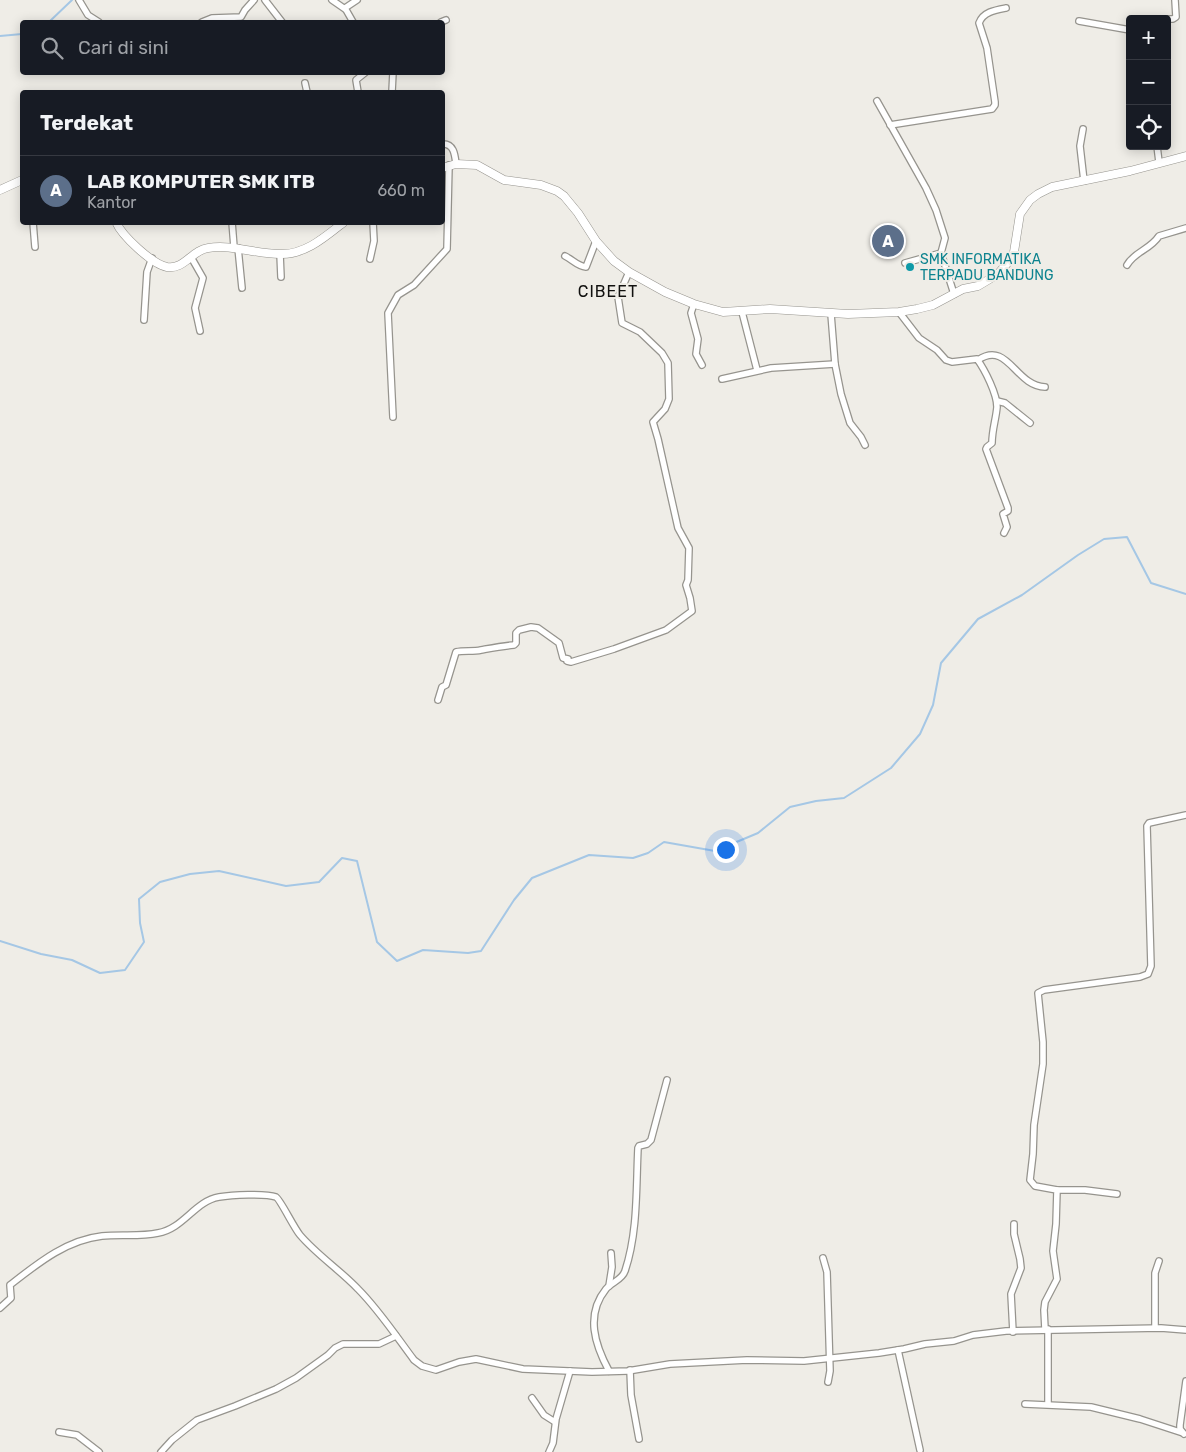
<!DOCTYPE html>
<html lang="id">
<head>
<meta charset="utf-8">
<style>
  :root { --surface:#171b24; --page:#20242c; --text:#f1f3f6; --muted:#9ea1a6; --line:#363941; --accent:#93b2ad }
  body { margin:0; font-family:Rubik,sans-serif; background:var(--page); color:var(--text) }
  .controls { position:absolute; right:15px; top:15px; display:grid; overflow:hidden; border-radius:5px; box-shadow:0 2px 12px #0003 }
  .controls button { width:45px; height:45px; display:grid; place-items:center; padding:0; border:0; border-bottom:1px solid var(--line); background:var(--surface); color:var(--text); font:25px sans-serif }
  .you { position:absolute; left:725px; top:849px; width:18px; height:18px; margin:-12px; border:4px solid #fff; border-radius:50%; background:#1a73e8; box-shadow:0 0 0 8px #1a73e833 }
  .badge { display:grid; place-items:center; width:32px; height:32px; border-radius:50%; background:var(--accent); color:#fff; font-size:16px; font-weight:700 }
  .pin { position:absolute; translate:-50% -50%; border:2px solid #fff; box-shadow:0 1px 5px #0006 }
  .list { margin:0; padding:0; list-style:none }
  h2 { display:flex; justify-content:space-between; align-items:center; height:65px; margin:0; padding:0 20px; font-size:21px }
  h2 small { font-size:16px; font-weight:400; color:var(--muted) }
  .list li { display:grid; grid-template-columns:32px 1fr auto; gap:15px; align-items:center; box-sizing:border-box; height:70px; padding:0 20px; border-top:1px solid var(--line) }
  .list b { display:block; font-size:19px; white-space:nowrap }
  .list p { margin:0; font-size:16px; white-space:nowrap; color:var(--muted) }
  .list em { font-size:16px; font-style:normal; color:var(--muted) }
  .icon { flex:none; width:28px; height:28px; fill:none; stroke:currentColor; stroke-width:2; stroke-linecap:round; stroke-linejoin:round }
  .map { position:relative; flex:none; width:1186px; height:1452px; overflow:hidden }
  .search { position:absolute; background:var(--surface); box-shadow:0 2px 12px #0003; left:20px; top:20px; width:425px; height:55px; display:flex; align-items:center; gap:12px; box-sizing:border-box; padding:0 18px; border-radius:5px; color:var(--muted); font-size:19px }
  .panel { position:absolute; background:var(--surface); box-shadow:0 2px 12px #0003; left:20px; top:90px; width:425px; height:135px; border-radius:5px }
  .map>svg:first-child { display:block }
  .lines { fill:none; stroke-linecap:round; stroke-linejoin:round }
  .stream { stroke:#a5c7e5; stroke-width:2 }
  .street-casing { stroke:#96948e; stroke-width:8 }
  .secondary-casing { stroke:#96948e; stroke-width:9 }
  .street { stroke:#fff; stroke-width:5.5 }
  .secondary { stroke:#fff; stroke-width:8 }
  .culture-dot { fill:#0f9aa8; stroke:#efede7; stroke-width:2 }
  .labels { text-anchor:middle; stroke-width:4; stroke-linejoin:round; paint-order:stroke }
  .culture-label { font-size:14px; fill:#0d838f; stroke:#efede7; text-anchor:start }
  .quarter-label { font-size:16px; letter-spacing:1px; fill:#11110f; stroke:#efede7 }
</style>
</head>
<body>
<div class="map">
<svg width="1186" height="1452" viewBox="0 0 1186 1452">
  <rect width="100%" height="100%" fill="#efede7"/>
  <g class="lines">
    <!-- stream -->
    <g class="stream">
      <polyline points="49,22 72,0"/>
      <polyline points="0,36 22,34"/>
      <polyline points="0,941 41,954 72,960 100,973 125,970 144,942 140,923 139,899 160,882 190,874 219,871 286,886 319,882 342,858 357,861 377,942 397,961 423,950 468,953 481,951 514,900 532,878 589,855 633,858 648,853 664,842 715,851 758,833 790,807 816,801 844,798 891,768 920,734 933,705 941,663 978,619 1022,595 1078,555 1104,539 1127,537 1151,583 1186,594"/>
    </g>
    <!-- street casing -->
    <g class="street-casing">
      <g id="street">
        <polyline points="79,0 88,15 99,22"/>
        <polyline points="265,0 282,22"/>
        <polyline points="332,0 345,9"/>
        <polyline points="1167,19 1173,19 1176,17 1175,0"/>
        <polyline points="1079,21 1130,30"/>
        <polyline points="202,22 212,18 241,17 245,10 254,0"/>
        <polyline points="353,22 345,8 357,0"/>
        <polyline points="441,22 446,20"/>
        <polyline points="305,83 307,92"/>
        <polyline points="358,92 356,80 366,72"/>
        <polyline points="392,92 393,72"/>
        <polyline points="877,101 926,188 936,210 945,238 941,253"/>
        <path d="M890 125 992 109 995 105V102L987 48 979 23C983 12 995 10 1006 8"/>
        <polyline points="1083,129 1080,146 1084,181"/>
        <path d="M442 144C454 143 455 155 456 164"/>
        <polyline points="1157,146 1159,162"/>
        <polyline points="33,222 35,247"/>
        <polyline points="232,222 234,247"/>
        <polyline points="238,248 242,288"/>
        <polyline points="280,254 281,277"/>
        <path d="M565 256C573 260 577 266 586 267L596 241"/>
        <polyline points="191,257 203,278 195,308 200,331"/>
        <polyline points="370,259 374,241 373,222"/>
        <polyline points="905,263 941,253 954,294"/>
        <path d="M1127 265C1135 251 1150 250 1159 236L1186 228"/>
        <polyline points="694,304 691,313 698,339 696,354 702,365"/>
        <polyline points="742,312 757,370"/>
        <path d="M899 312 919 338 937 350 946 360 952 362 977 359C985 370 997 394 997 407 996 419 992 430 992 443L987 447 986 449 1008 508V511L1003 514 1007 527 1004 533"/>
        <polyline points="831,314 835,364 841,394 850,423 861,437 865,445"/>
        <polyline points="144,320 147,272 152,258"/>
        <path d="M978 360C1008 340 1015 386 1045 387"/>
        <polyline points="722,379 771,368 835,364"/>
        <polyline points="997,401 1005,403 1030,423"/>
        <polyline points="393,417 388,313 398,295 414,285 447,249 449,165"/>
        <path d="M438 700 442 687 446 685 456 652C464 650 473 652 481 650 492 648 502 646 514 645L516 643V633L519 630 531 627 538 628 559 643 563 658 568 659 567 661 571 662 614 649 666 630 692 611 690 598 686 585 688 580 689 548 678 528 658 439 653 422 665 409 669 399 668 363 662 353 640 332 622 323 618 297 629 272"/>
        <polyline points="1057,1190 1085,1190 1117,1194"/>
        <polyline points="823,1258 827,1272 830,1371 828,1382"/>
        <polyline points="609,1286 612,1267 611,1253"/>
        <path d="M0 1308 11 1298 10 1285C37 1264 66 1240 102 1236 120 1234 140 1237 158 1233 183 1229 195 1201 219 1197 231 1195 266 1193 276 1197 280 1199 294 1228 300 1235 317 1255 340 1270 358 1289 379 1310 396 1336 414 1360L422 1366 436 1370 459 1362 476 1359 523 1369 592 1372 628 1371 670 1364 747 1360 804 1361 879 1353 904 1349 925 1344 954 1341 973 1335 1006 1331 1161 1328 1186 1330"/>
        <polyline points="1155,1328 1155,1273 1159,1261"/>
        <polyline points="1045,1329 1044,1310 1045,1302 1057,1279 1053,1251 1056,1224 1057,1190 1035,1186 1030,1180 1033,1154 1034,1125 1043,1064 1043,1042 1038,993 1044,990 1140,977 1148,974 1151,966 1147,826 1149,823 1186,815"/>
        <polyline points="1013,1332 1011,1294 1021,1268 1020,1259 1014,1234 1014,1224"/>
        <polyline points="898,1350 920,1450"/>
        <polyline points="630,1370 631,1395 639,1439"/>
        <path d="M609 1371C595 1345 585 1315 606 1289 612 1282 622 1280 625 1271 638 1232 636 1189 638 1148L639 1146 647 1144 651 1140 667 1080"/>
        <polyline points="532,1398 544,1415 555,1422"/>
        <polyline points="1025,1404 1091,1407 1140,1419 1183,1433"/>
        <polyline points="1048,1404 1048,1329"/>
        <polyline points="59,1432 77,1435 99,1452"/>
        <polyline points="1184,1434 1180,1429 1180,1425 1186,1381"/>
        <polyline points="161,1452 172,1440 197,1420 235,1406 276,1389 296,1378 328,1355 335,1348 343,1344 379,1344 396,1336"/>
        <polyline points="549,1452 553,1443 556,1419 570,1371"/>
      </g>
    </g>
    <!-- secondary casing -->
    <g class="secondary-casing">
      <g id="secondary">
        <polyline points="442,168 456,164 477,165 504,180 541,185 557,191 564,196 578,213 596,241 614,261 629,272 665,292 694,304 723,312 770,309 848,314 899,312 917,309 933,305 963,289 978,286 998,274 1010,260 1014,252 1020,214 1030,200 1038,194 1052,187 1130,171 1186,156"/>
        <polyline points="0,190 22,180"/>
        <path d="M116 222C122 236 152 264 167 267 184 270 192 250 208 248 232 244 255 254 280 254 305 255 325 237 344 222"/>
      </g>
    </g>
    <!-- street -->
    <use href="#street" class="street"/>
    <!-- secondary -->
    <use href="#secondary" class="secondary"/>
  </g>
  <!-- markers -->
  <circle class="culture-dot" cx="910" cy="267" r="5"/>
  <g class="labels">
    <!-- culture labels -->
    <g class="culture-label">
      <text x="920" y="264">SMK INFORMATIKA<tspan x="920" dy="16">TERPADU BANDUNG</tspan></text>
    </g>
    <!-- quarter labels -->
    <g class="quarter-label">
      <text x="608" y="297">CIBEET</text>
    </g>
  </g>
</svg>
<div class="controls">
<button>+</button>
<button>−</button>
<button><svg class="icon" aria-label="locate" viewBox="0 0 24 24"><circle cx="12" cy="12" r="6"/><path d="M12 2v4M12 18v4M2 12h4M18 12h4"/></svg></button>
</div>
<div class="you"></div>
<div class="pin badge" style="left:888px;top:241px;background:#5c6f8a">A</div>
<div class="search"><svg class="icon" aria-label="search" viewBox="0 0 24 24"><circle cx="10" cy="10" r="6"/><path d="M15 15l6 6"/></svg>Cari di sini</div>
<section class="panel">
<h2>Terdekat<small></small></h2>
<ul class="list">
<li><span class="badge" style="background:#5c6f8a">A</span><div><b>LAB KOMPUTER SMK ITB</b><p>Kantor</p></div><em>660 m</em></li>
</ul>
</section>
</div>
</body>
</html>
